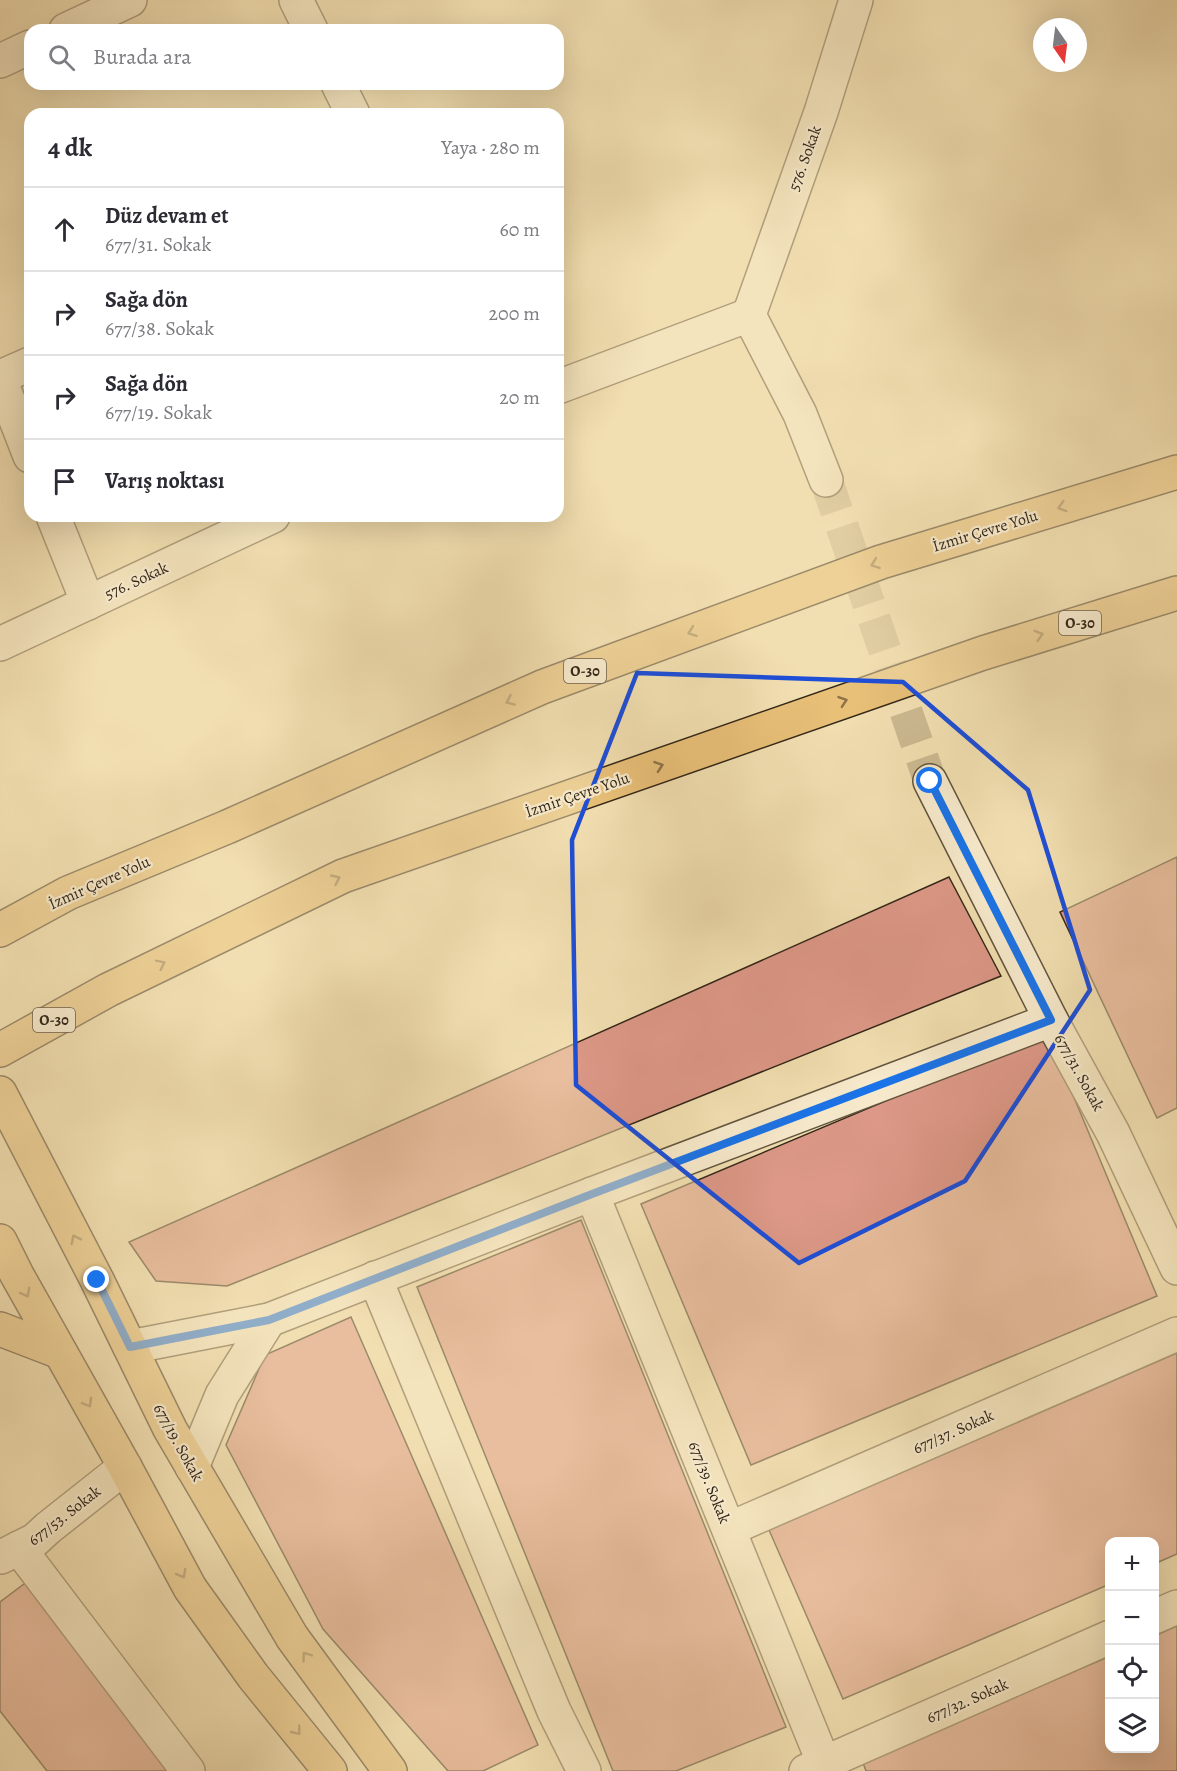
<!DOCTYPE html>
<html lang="tr">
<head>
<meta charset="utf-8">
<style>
  :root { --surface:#fff; --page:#f7f7f7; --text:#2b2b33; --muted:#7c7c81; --line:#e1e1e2 }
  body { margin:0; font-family:Alegreya,serif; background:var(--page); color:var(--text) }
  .controls { position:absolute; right:18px; bottom:18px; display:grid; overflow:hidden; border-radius:12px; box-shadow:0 6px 24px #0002 }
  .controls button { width:54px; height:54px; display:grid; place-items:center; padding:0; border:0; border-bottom:2px solid var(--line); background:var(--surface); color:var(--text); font:30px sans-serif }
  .compass { position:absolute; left:1033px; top:18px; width:54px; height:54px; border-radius:50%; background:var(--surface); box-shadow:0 6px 24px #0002; rotate:166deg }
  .stop { position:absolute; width:18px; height:18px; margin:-14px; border:4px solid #1a73e8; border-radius:50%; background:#fff }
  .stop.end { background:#1a73e8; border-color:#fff; box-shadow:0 2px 6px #0008 }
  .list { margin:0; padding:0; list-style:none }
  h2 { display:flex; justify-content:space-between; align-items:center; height:78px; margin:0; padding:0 24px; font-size:26px }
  h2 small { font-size:20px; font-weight:400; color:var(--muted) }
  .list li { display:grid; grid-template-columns:39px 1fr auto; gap:18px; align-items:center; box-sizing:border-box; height:84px; padding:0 24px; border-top:2px solid var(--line) }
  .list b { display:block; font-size:22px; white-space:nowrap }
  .list p { margin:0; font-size:20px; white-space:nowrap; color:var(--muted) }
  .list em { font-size:20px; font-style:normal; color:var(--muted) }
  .icon { flex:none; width:33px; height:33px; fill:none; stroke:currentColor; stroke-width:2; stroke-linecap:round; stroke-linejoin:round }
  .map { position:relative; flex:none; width:1177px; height:1771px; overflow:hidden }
  .search { position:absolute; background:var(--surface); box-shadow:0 6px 24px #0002; left:24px; top:24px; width:540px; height:66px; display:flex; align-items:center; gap:15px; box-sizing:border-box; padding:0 21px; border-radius:18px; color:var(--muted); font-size:22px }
  .panel { position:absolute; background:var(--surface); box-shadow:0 6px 24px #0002; left:24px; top:108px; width:540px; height:414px; border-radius:18px }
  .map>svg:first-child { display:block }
  .building { fill:#dd9887; stroke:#322618; stroke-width:1.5 }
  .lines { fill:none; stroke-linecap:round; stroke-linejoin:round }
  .minor-tunnel { stroke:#ccba92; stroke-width:33; stroke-dasharray:33 16; stroke-linecap:butt }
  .minor-casing { stroke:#62543e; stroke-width:36 }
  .major-casing { stroke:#322618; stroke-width:36 }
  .highway-casing { stroke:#322618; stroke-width:36 }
  .minor { stroke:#f7eacc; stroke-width:33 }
  .major { stroke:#e9c078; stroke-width:33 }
  .highway { stroke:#e9c078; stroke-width:33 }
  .oneway { stroke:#8e7348 }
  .route { stroke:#1a73e8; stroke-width:8 }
  .marked { fill:none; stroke:#1d4ed8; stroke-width:4.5; stroke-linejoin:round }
  .labels { text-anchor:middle; stroke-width:4.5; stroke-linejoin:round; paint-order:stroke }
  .shield { fill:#f7eacc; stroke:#6d614e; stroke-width:1.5 }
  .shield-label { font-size:15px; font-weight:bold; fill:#322618 }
  .street-label { font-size:16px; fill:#322618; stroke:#f7eacc }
</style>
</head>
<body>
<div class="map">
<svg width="1177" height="1771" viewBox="0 0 1177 1771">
  <rect width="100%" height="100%" fill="#f2dfb1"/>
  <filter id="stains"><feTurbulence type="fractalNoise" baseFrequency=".00333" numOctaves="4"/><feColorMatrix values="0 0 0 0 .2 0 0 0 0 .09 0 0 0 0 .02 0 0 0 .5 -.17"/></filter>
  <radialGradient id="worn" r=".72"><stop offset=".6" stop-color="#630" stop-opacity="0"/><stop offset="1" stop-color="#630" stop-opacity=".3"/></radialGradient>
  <!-- building -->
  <g class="building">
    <polygon points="1177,857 1177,1108 1157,1118 1060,912"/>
    <polygon points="949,877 1001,976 227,1286 156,1281 129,1242"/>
    <polygon points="1047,1033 1157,1296 751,1465 641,1204"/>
    <polygon points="581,1220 786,1727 676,1771 613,1771 417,1287"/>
    <polygon points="351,1317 538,1745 483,1771 448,1771 323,1629 226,1445 265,1355"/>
    <polygon points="1177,1353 1177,1554 1154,1564 1154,1542 1110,1542 1110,1584 843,1699 769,1530"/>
    <polygon points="28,1581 178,1771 47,1771 0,1711 0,1602"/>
    <polygon points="1177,1626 1177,1771 866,1771 863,1763 1110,1656 1110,1748 1154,1748 1154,1636"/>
  </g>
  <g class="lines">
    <!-- minor-tunnel -->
    <polyline class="minor-tunnel" points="826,480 930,781"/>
    <!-- minor casing -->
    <g class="minor-casing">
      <g id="minor">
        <polyline points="296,0 311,30"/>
        <polyline points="66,30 130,0"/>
        <polyline points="0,61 30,47"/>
        <polyline points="338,84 353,114"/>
        <polyline points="0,377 30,364"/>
        <polyline points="0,379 30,456"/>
        <polyline points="558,387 749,315"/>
        <polyline points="826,480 800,414 749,315 821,112 856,0"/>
        <polyline points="53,516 88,603"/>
        <polyline points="0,644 273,516"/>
        <polyline points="930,781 1051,1020 1113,1133 1177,1268"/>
        <polyline points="592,1194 827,1771"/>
        <polyline points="375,1278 554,1711 584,1771"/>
        <polyline points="130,1347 269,1320 592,1194 1051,1020"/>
        <polyline points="192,1467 222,1395 269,1320"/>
        <polyline points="729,1529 1177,1334"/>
        <polyline points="19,1548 188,1771"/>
        <polyline points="1,1557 35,1540 48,1528 125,1467"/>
        <polyline points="1154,1617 1177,1607"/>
        <polyline points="806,1771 1110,1637"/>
      </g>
    </g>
    <!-- major casing -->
    <g class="major-casing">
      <g id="major">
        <polyline points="0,1093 97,1280 170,1429 292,1637 390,1771"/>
        <polyline points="0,1241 17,1275 125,1467 190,1588 253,1676 330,1771"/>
      </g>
    </g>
    <!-- highway casing -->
    <g class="highway-casing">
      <g id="highway">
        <polyline points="0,930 68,893 227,827 542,687 881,562 1177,472"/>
        <polyline points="0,1050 108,990 343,876 983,653 1177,593"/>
        <polyline points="0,1329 60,1352"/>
      </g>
    </g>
    <!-- minor -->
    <use href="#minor" class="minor"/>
    <!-- major -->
    <use href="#major" class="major"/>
    <!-- highway -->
    <use href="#highway" class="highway"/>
  </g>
  <!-- one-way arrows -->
  <defs><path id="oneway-chevron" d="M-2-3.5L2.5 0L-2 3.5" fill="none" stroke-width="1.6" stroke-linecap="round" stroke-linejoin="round" transform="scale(1.5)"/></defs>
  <g class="oneway">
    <use href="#oneway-chevron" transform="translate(1062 507) rotate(163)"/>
    <use href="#oneway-chevron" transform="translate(875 564) rotate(160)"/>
    <use href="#oneway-chevron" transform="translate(692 632) rotate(160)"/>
    <use href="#oneway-chevron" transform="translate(1039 635) rotate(-17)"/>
    <use href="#oneway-chevron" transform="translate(510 701) rotate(156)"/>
    <use href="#oneway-chevron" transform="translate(843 701) rotate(-19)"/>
    <use href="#oneway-chevron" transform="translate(659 766) rotate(-19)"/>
    <use href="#oneway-chevron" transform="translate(336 879) rotate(-25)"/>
    <use href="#oneway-chevron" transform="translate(161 964) rotate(-26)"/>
    <use href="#oneway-chevron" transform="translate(75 1239) rotate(-117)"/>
    <use href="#oneway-chevron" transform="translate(26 1293) rotate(61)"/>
    <use href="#oneway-chevron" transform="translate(88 1403) rotate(60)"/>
    <use href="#oneway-chevron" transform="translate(182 1574) rotate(62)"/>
    <use href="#oneway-chevron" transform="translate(306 1656) rotate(-126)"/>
    <use href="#oneway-chevron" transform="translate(297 1731) rotate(51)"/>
  </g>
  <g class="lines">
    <!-- route -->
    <polyline class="route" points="97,1280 130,1347 269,1320 592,1194 1051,1020 930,781"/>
  </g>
  <!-- marked area -->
  <path d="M0 0H1177V1771H0ZM637 673 903 682 1028 790 1090 990 965 1181 799 1263 576 1085 572 840Z" fill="#f2dfb1" fill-opacity=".55" fill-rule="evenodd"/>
  <path class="marked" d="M637 673 903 682 1028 790 1090 990 965 1181 799 1263 576 1085 572 840Z"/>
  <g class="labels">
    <!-- shield labels -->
    <g class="shield">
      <rect x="1059" y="611" width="42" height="24" rx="4.5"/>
      <rect x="564" y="659" width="42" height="24" rx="4.5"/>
      <rect x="33" y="1008" width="42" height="24" rx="4.5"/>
    </g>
    <g class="shield-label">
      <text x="1080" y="628">O-30</text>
      <text x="585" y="676">O-30</text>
      <text x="54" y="1025">O-30</text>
    </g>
    <!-- street labels -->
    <g class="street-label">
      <text transform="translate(804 158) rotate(-70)" y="6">576. Sokak</text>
      <text transform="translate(985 530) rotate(-17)" y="6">İzmir Çevre Yolu</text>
      <text transform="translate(136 580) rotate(-25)" y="6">576. Sokak</text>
      <text transform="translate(577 794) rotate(-19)" y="6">İzmir Çevre Yolu</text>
      <text transform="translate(99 882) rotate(-24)" y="6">İzmir Çevre Yolu</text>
      <text transform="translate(1080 1072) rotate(61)" y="6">677/31. Sokak</text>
      <text transform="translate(953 1431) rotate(-24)" y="6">677/37. Sokak</text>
      <text transform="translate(179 1442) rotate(61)" y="6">677/19. Sokak</text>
      <text transform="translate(710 1482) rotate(68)" y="6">677/39. Sokak</text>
      <text transform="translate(64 1515) rotate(-38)" y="6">677/53. Sokak</text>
      <text transform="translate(967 1700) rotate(-24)" y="6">677/32. Sokak</text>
    </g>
  </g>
  <rect width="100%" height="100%" filter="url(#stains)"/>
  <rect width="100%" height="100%" fill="url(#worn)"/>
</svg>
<div class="controls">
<button>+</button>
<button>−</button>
<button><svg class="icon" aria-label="locate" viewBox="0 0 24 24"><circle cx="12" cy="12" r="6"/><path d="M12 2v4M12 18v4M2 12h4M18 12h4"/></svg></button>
<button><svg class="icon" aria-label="layers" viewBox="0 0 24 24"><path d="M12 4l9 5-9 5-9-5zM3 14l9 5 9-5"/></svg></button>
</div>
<svg class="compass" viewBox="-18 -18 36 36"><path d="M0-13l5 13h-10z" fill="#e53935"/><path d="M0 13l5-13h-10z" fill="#7c7c81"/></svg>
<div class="stop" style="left:930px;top:781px"></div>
<div class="stop end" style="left:97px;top:1280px"></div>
<div class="search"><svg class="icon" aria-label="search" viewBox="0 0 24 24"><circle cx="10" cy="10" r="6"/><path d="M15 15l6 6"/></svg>Burada ara</div>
<section class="panel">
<h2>4 dk<small>Yaya · 280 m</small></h2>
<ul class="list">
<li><svg class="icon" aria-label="ahead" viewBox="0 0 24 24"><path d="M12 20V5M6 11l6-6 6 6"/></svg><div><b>Düz devam et</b><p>677/31. Sokak</p></div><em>60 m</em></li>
<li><svg class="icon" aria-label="right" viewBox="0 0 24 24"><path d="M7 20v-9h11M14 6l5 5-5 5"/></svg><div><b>Sağa dön</b><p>677/38. Sokak</p></div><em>200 m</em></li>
<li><svg class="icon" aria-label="right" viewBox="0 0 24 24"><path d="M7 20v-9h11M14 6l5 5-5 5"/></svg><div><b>Sağa dön</b><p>677/19. Sokak</p></div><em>20 m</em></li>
<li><svg class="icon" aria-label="arrive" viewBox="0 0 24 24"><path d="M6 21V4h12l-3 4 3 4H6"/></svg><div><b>Varış noktası</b></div></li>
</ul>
</section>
</div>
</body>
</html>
